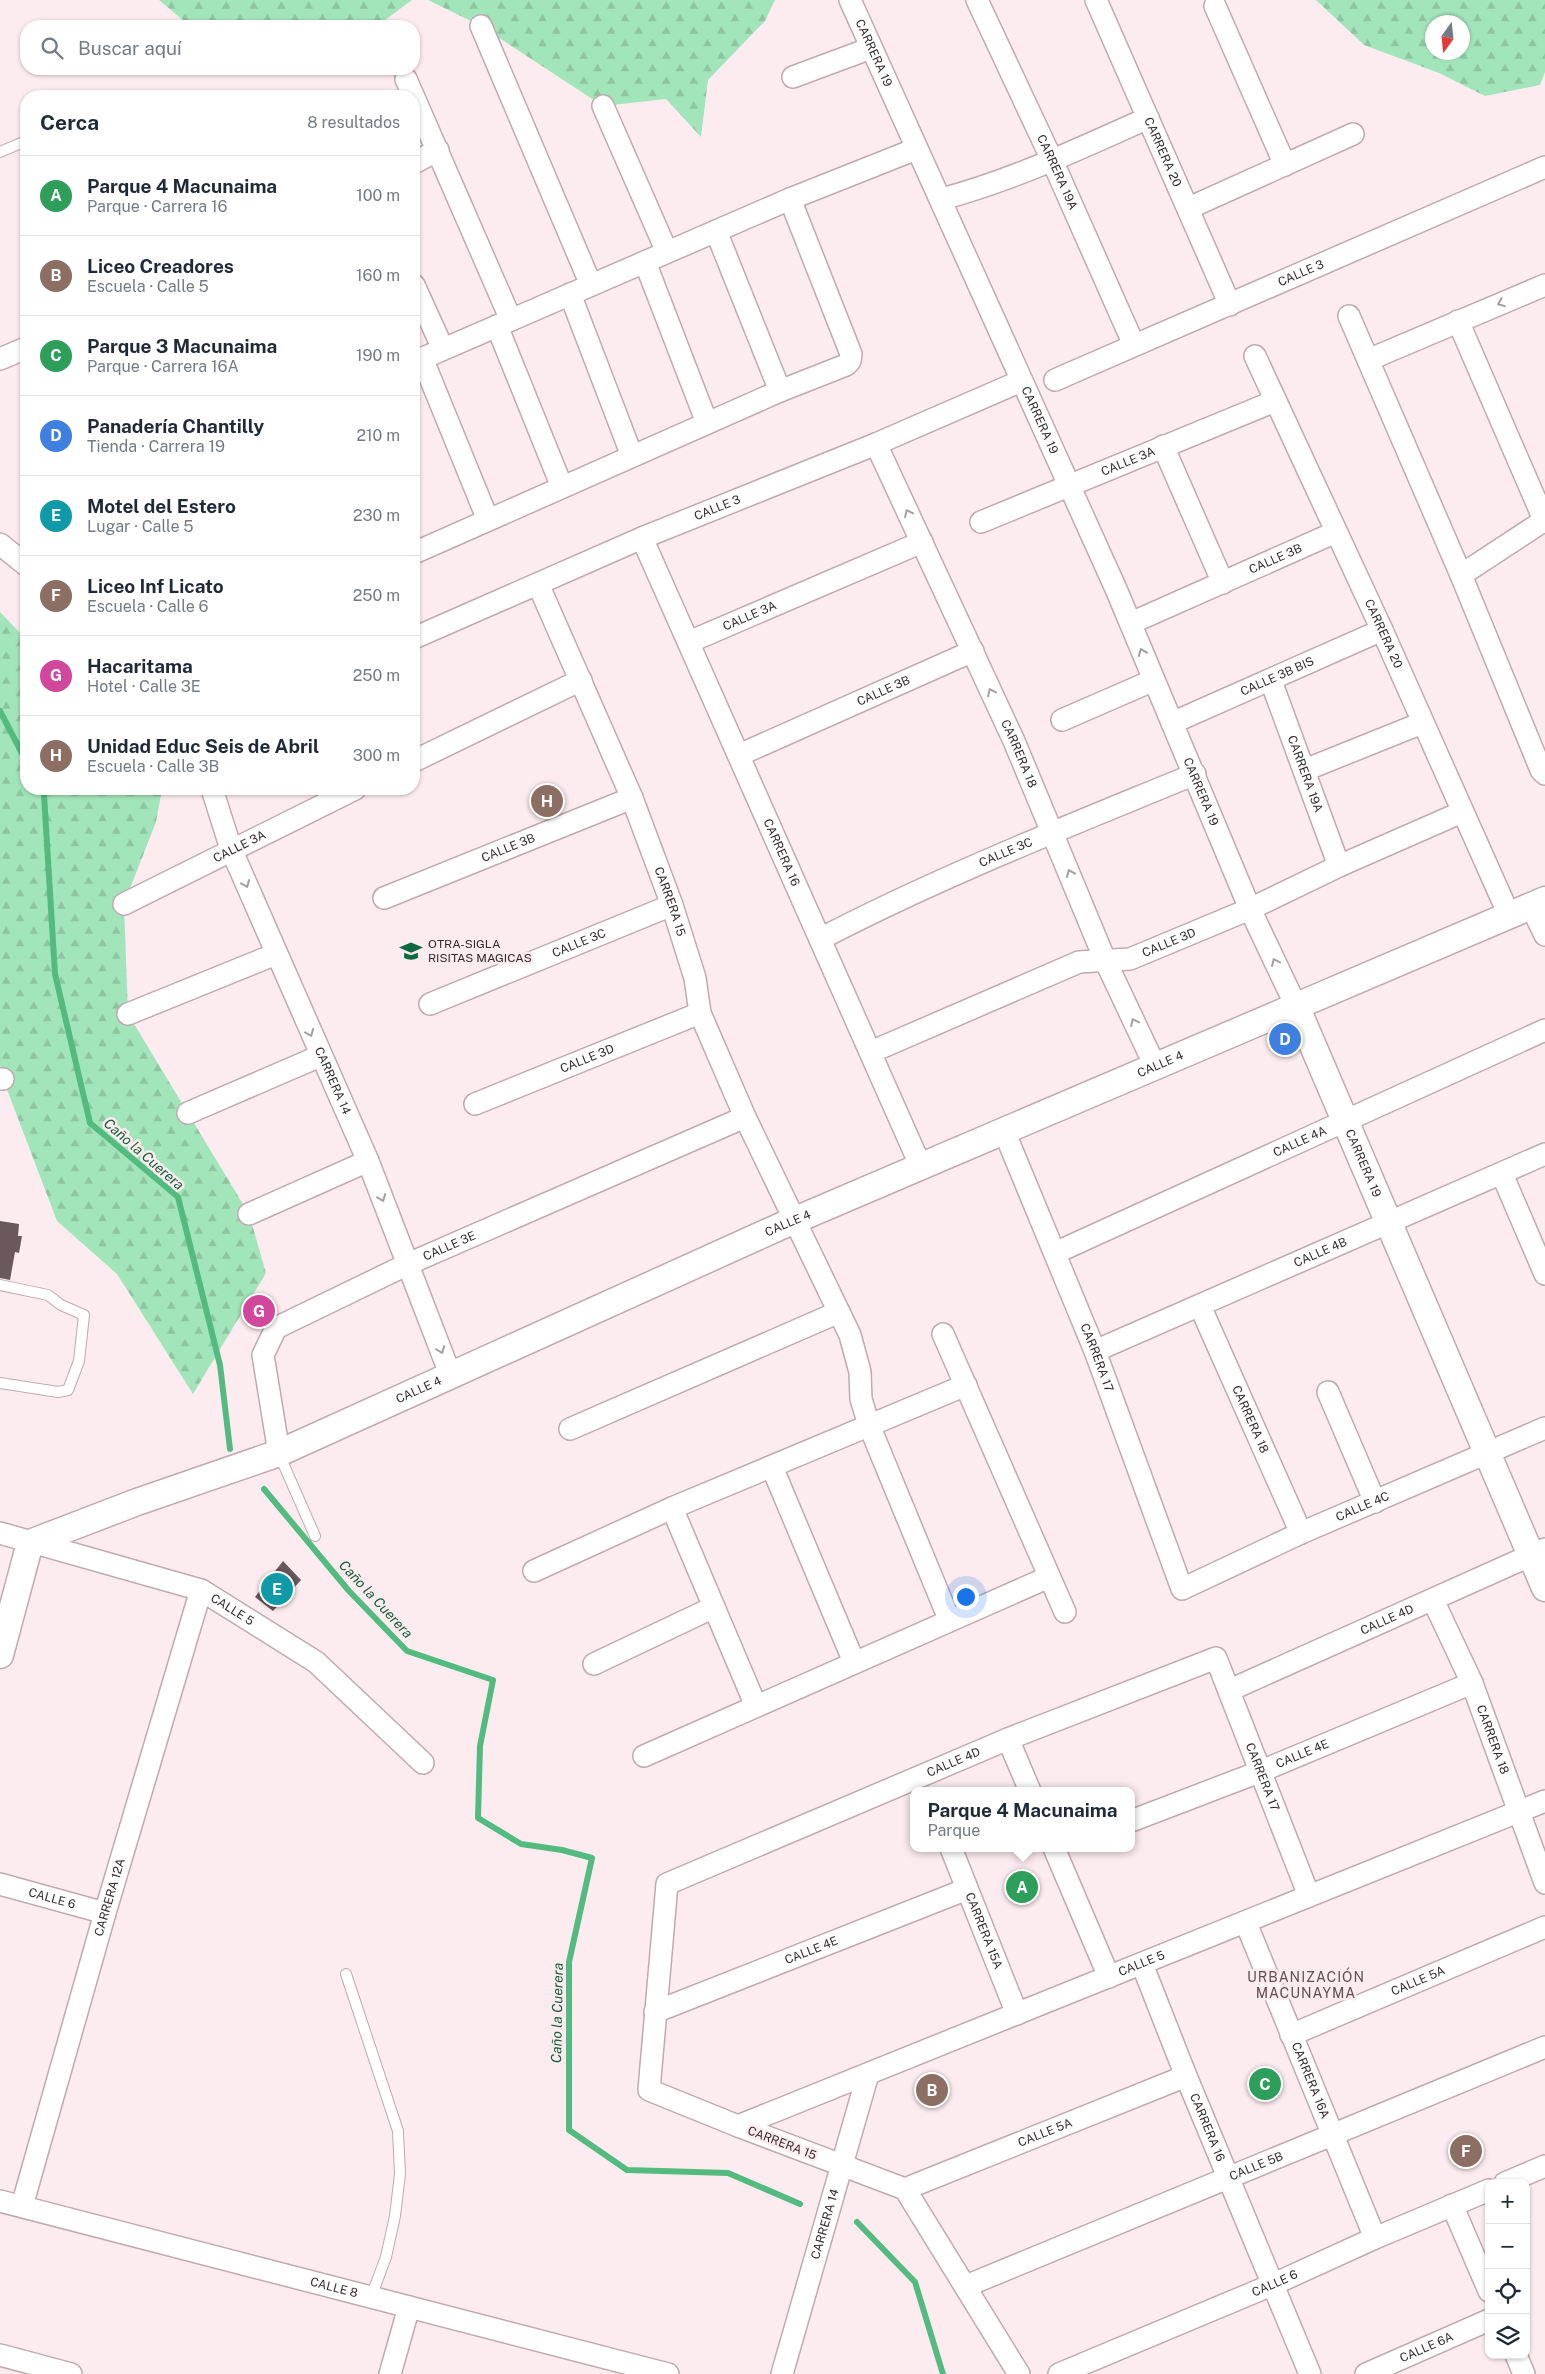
<!DOCTYPE html>
<html lang="es">
<head>
<meta charset="utf-8">
<style>
  :root { --surface:#fff; --page:#f6f6f7; --text:#1f2937; --muted:#747a83; --line:#e0e1e3; --accent:#7c3aed }
  body { margin:0; font-family:"Public Sans",sans-serif; background:var(--page); color:var(--text) }
  .controls { position:absolute; right:15px; bottom:15px; display:grid; overflow:hidden; border-radius:10px; box-shadow:0 1px 4px #0004 }
  .controls button { width:45px; height:45px; display:grid; place-items:center; padding:0; border:0; border-bottom:1px solid var(--line); background:var(--surface); color:var(--text); font:25px sans-serif }
  .compass { position:absolute; left:1425px; top:15px; width:45px; height:45px; border-radius:50%; background:var(--surface); box-shadow:0 1px 4px #0004; rotate:195deg }
  .you { position:absolute; left:965px; top:1596px; width:18px; height:18px; margin:-12px; border:4px solid #fff; border-radius:50%; background:#1a73e8; box-shadow:0 0 0 8px #1a73e833 }
  .badge { display:grid; place-items:center; width:32px; height:32px; border-radius:50%; background:var(--accent); color:#fff; font-size:16px; font-weight:700 }
  .pin { position:absolute; translate:-50% -50%; border:2px solid #fff; box-shadow:0 1px 5px #0006 }
  .popup { position:absolute; left:910px; top:1787px; width:225px; height:65px; box-sizing:border-box; display:grid; place-content:center; border-radius:10px; background:var(--surface); filter:drop-shadow(0 1px 4px #0005); font-size:16px; white-space:nowrap; color:var(--muted) }
  .popup b { font-size:19px; color:var(--text) }
  .popup::after { content:''; position:absolute; left:50%; top:100%; margin-left:-10px; border:10px solid transparent; border-top-color:var(--surface) }
  .list { margin:0; padding:0; list-style:none }
  h2 { display:flex; justify-content:space-between; align-items:center; height:65px; margin:0; padding:0 20px; font-size:21px }
  h2 small { font-size:16px; font-weight:400; color:var(--muted) }
  .list li { display:grid; grid-template-columns:32px 1fr auto; gap:15px; align-items:center; box-sizing:border-box; height:80px; padding:0 20px; border-top:1px solid var(--line) }
  .list b { display:block; font-size:19px; white-space:nowrap }
  .list p { margin:0; font-size:16px; white-space:nowrap; color:var(--muted) }
  .list em { font-size:16px; font-style:normal; color:var(--muted) }
  .icon { flex:none; width:28px; height:28px; fill:none; stroke:currentColor; stroke-width:2; stroke-linecap:round; stroke-linejoin:round }
  .map { position:relative; flex:none; width:1545px; height:2374px; overflow:hidden }
  .search { position:absolute; background:var(--surface); box-shadow:0 1px 4px #0004; left:20px; top:20px; width:400px; height:55px; display:flex; align-items:center; gap:12px; box-sizing:border-box; padding:0 18px; border-radius:20px; color:var(--muted); font-size:19px }
  .panel { position:absolute; background:var(--surface); box-shadow:0 1px 4px #0004; left:20px; top:90px; width:400px; height:705px; border-radius:20px }
  .map>svg:first-child { display:block }
  .forest { fill:url(#forest-firs); fill-rule:evenodd }
  .lines { fill:none; stroke-linecap:round; stroke-linejoin:round }
  .stream { stroke:#54bb80; stroke-width:6 }
  .building { fill:#6a585c }
  .service-casing { stroke:#bfabaf; stroke-width:12 }
  .minor-casing { stroke:#bfabaf; stroke-width:24 }
  .tertiary-casing { stroke:#bfabaf; stroke-width:29 }
  .service { stroke:#fff; stroke-width:10 }
  .minor { stroke:#fff; stroke-width:21 }
  .tertiary { stroke:#fff; stroke-width:26 }
  .oneway { stroke:#a39fa0 }
  .labels { text-anchor:middle; stroke-width:5; stroke-linejoin:round; paint-order:stroke }
  .street-label { font-size:12px; fill:#322a2b; stroke:#fdecef }
  .poi-label { font-size:12px; fill:#322a2b; stroke:#fdecef; text-anchor:start }
  .water-label { font-size:14px; font-style:italic; fill:#135f39; stroke:#fdecef }
  .neighbourhood-label { font-size:14px; letter-spacing:1px; fill:#5f4e51; stroke:#fdecef }
</style>
</head>
<body>
<div class="map">
<svg width="1545" height="2374" viewBox="0 0 1545 2374">
  <defs>
    <pattern id="forest-firs" width="22" height="20" patternUnits="userSpaceOnUse" patternTransform="scale(1.25)"><rect width="22" height="20" fill="#a3e5ba"/><path d="M5 1l3.5 6h-7zM16 11l3.5 6h-7z" fill="#8dc5a0"/></pattern>
  </defs>
  <rect width="100%" height="100%" fill="#fdecef"/>
  <!-- forest -->
  <g class="forest">
    <polygon points="159,0 412,0 377,26 190,26"/>
    <polygon points="428,0 775,0 765,21 708,80 701,137 666,99 603,106 481,26"/>
    <path d="M1316 0H1545V72L1540 85 1485 96 1439 73 1364 45ZM1432 22H1462V52H1432Z"/>
    <polygon points="0,612 26,639 26,789 162,789 156,822 124,904 128,1014 249,1214 266,1273 193,1394 117,1274 57,1221 3,1079 0,1065"/>
  </g>
  <g class="lines">
    <!-- stream -->
    <g class="stream">
      <polyline points="0,711 26,761"/>
      <polyline points="41,789 44,795 55,974 90,1123 178,1197 220,1365 230,1449"/>
      <polyline points="264,1489 349,1591 407,1651 493,1680 480,1746 478,1818 521,1844 562,1850 592,1858 569,1962 569,2130 627,2170 728,2173 800,2204"/>
      <polyline points="857,2222 915,2282 943,2374"/>
    </g>
  </g>
  <!-- building -->
  <g class="building">
    <polygon points="0,1221 19,1224 18,1236 22,1236 19,1253 15,1252 10,1280 0,1278"/>
    <polygon points="283,1561 301,1580 273,1611 255,1597"/>
  </g>
  <g class="lines">
    <!-- service casing -->
    <g class="service-casing">
      <g id="service">
        <polyline points="0,152 26,141"/>
        <polyline points="0,1285 48,1295 61,1305 84,1315 79,1361 68,1390 58,1392 0,1383"/>
        <polyline points="279,1454 315,1536"/>
        <polyline points="346,1974 398,2131 400,2174 395,2216 386,2257 371,2297"/>
      </g>
    </g>
    <!-- minor casing -->
    <g class="minor-casing">
      <g id="minor">
        <path id="s1" d="M850 0 1116 589 1250 909 1296 1006"/>
        <path id="s2" d="M977 0 1052 160 1134 345"/>
        <path id="s3" d="M1096 0 1230 305"/>
        <polyline points="1215,6 1285,165"/>
        <polyline points="481,26 591,285"/>
        <polyline points="793,77 871,48"/>
        <polyline points="406,79 511,320"/>
        <polyline points="603,106 667,252"/>
        <polyline points="414,163 438,150"/>
        <path d="M942 199C1013 180 1081 148 1148 118"/>
        <polyline points="1189,208 1353,134"/>
        <polyline points="716,231 780,391"/>
        <polyline points="645,262 707,423"/>
        <polyline points="414,285 443,349"/>
        <polyline points="570,294 632,456"/>
        <polyline points="1349,316 1461,575 1541,770 1545,774"/>
        <polyline points="1458,321 1545,522"/>
        <polyline points="497,326 562,487"/>
        <path id="s4" d="M1255 356 1382 630 1509 915"/>
        <polyline points="422,358 488,520"/>
        <polyline points="0,359 26,348"/>
        <polyline points="1368,360 1545,285"/>
        <polyline points="414,362 790,199 916,149"/>
        <path id="s5" d="M1055 380 1545 167"/>
        <path id="s6" d="M876 444 1014 741 1105 960 1155 1066"/>
        <polyline points="1163,446 1223,583"/>
        <path id="s7" d="M981 522 1275 401"/>
        <path id="s8" d="M642 538 921 1167"/>
        <polyline points="0,544 26,565"/>
        <polyline points="414,553 780,391 846,365 850,361 851,354 790,199"/>
        <polyline points="1461,575 1545,520"/>
        <path id="s9" d="M538 584 632 798 672 905 695 978 700 1013 745 1117 850 1335 860 1372 861 1399 869 1425 949 1619"/>
        <path id="s10" d="M1131 623 1336 532"/>
        <path id="s11" d="M414 638 642 538 876 444 1021 381"/>
        <path id="s12" d="M689 642 922 542"/>
        <path id="s13" d="M1271 681 1339 866"/>
        <polyline points="1062,720 1154,680"/>
        <path id="s14" d="M1172 723 1382 630"/>
        <path id="s15" d="M739 755 973 651"/>
        <polyline points="414,761 581,680"/>
        <polyline points="1305,770 1422,723"/>
        <path id="s16" d="M212 789 231 849 368 1161 450 1374"/>
        <path id="s17" d="M384 898 632 798"/>
        <path id="s18" d="M124 904 355 789"/>
        <polyline points="1531,906 1545,935"/>
        <path id="s19" d="M820 939C941 876 1069 826 1195 774"/>
        <path id="s20" d="M430 1004 672 905"/>
        <polyline points="128,1014 276,954"/>
        <path id="s21" d="M871 1052 1079 962 1130 959 1250 909 1339 866 1462 812"/>
        <polyline points="0,1079 3,1079"/>
        <path id="s22" d="M475 1104 700 1013"/>
        <polyline points="188,1113 320,1056"/>
        <path id="s23" d="M1004 1131 1095 1351 1182 1589 1301 1533 1545 1428"/>
        <polyline points="1502,1174 1545,1274"/>
        <polyline points="249,1214 368,1161"/>
        <path id="s24" d="M1055 1253 1545 1030"/>
        <path id="s25" d="M1200 1306 1301 1533"/>
        <polyline points="943,1334 1065,1612"/>
        <path id="s26" d="M1095 1351 1545 1154"/>
        <polyline points="1328,1392 1375,1502"/>
        <polyline points="570,1429 839,1312"/>
        <path id="s27" d="M279 1453 263 1355 276 1328 408 1264 745 1117"/>
        <polyline points="772,1467 854,1662"/>
        <polyline points="672,1508 756,1706"/>
        <path id="s28" d="M0 1533 201 1590 316 1662 423 1763"/>
        <polyline points="534,1571 672,1508 966,1385"/>
        <path id="s29" d="M1433 1600 1472 1683 1545 1883"/>
        <polyline points="594,1664 714,1607"/>
        <path id="s30" d="M1230 1690 1545 1549"/>
        <polyline points="1008,1739 1030,1791"/>
        <polyline points="644,1756 1049,1577"/>
        <path id="s31" d="M1131 1821 1259 1772 1472 1683"/>
        <path id="s32" d="M951 1848 1017 2014"/>
        <polyline points="1054,1848 1109,1977"/>
        <path id="s33" d="M0 1884 105 1913"/>
        <path id="s34" d="M1246 1923 1375 2238"/>
        <path id="s35" d="M1142 1964 1186 2076 1310 2374"/>
        <path id="s36" d="M655 2012 967 1889"/>
        <path id="s37" d="M1291 2035 1545 1927"/>
        <path id="s38" d="M738 2126 1545 1801"/>
        <polyline points="1505,2183 1545,2166"/>
        <path id="s39" d="M905 2189 1186 2076"/>
        <path id="s40" d="M0 2201 668 2374"/>
        <polyline points="1452,2205 1489,2291"/>
        <path id="s41" d="M22 2206 105 1913 201 1590"/>
        <path id="s42" d="M966 2286 1545 2047"/>
        <polyline points="0,2355 71,2374"/>
        <polyline points="1516,2355 1524,2374"/>
        <polyline points="390,2374 409,2307"/>
        <path id="s43" d="M782 2374 868 2074"/>
        <path id="s44" d="M1019 2374 905 2189 738 2126 649 2090 667 1884 1008 1739 1216 1658 1309 1896"/>
        <path id="s45" d="M1059 2374 1274 2284 1375 2238 1489 2190"/>
        <path id="s46" d="M1366 2374 1489 2320"/>
      </g>
    </g>
    <!-- tertiary casing -->
    <g class="tertiary-casing">
      <g id="tertiary">
        <path id="s47" d="M1296 1006 1545 1588"/>
        <path id="s48" d="M0 1655 30 1543 137 1502 279 1453 779 1227 1545 900"/>
      </g>
    </g>
    <!-- service -->
    <use href="#service" class="service"/>
    <!-- minor -->
    <use href="#minor" class="minor"/>
    <!-- tertiary -->
    <use href="#tertiary" class="tertiary"/>
  </g>
  <!-- one-way arrows -->
  <defs><path id="oneway-chevron" d="M-2-3.5L2.5 0L-2 3.5" fill="none" stroke-width="1.6" stroke-linecap="round" stroke-linejoin="round" transform="scale(1.25)"/></defs>
  <g class="oneway">
    <use href="#oneway-chevron" transform="translate(1501 303) rotate(158)"/>
    <use href="#oneway-chevron" transform="translate(908 513) rotate(-115)"/>
    <use href="#oneway-chevron" transform="translate(1142 652) rotate(-112)"/>
    <use href="#oneway-chevron" transform="translate(991 692) rotate(-115)"/>
    <use href="#oneway-chevron" transform="translate(1070 873) rotate(-112)"/>
    <use href="#oneway-chevron" transform="translate(246 884) rotate(67)"/>
    <use href="#oneway-chevron" transform="translate(1275 962) rotate(-115)"/>
    <use href="#oneway-chevron" transform="translate(1134 1022) rotate(-115)"/>
    <use href="#oneway-chevron" transform="translate(310 1033) rotate(67)"/>
    <use href="#oneway-chevron" transform="translate(382 1198) rotate(69)"/>
    <use href="#oneway-chevron" transform="translate(441 1350) rotate(69)"/>
  </g>
  <!-- icons -->
  <defs>
    <g id="school-bare" transform="scale(1.725)"><path d="M0-5L7-2L0 1L-7-2ZM-4 1L0 2.5L4 1V4Q0 6-4 4Z" fill="#0c6a3e" stroke="#fdecef" stroke-width="2.5" paint-order="stroke"/></g>
  </defs>
  <g fill-rule="evenodd">
    <use href="#school-bare" x="411" y="951"/>
  </g>
  <g class="labels">
    <!-- street labels -->
    <g class="street-label">
      <text dy="4" stroke="none"><textPath href="#s1" startOffset="58">CARRERA 19</textPath></text>
      <text dy="4" stroke="none"><textPath href="#s3" startOffset="166">CARRERA 20</textPath></text>
      <text dy="4" stroke="none"><textPath href="#s2" startOffset="190">CARRERA 19A</textPath></text>
      <text dy="4" stroke="none"><textPath href="#s5" startOffset="268">CALLE 3</textPath></text>
      <text dy="4" stroke="none"><textPath href="#s1" startOffset="461">CARRERA 19</textPath></text>
      <text dy="4" stroke="none"><textPath href="#s7" startOffset="159">CALLE 3A</textPath></text>
      <text dy="4" stroke="none"><textPath href="#s11" startOffset="330">CALLE 3</textPath></text>
      <text dy="4" stroke="none"><textPath href="#s10" startOffset="158">CALLE 3B</textPath></text>
      <text dy="4" stroke="none"><textPath href="#s12" startOffset="66">CALLE 3A</textPath></text>
      <text dy="4" stroke="none"><textPath href="#s4" startOffset="306">CARRERA 20</textPath></text>
      <text dy="4" stroke="none"><textPath href="#s14" startOffset="115">CALLE 3B BIS</textPath></text>
      <text dy="4" stroke="none"><textPath href="#s15" startOffset="158">CALLE 3B</textPath></text>
      <text dy="4" stroke="none"><textPath href="#s6" startOffset="341">CARRERA 18</textPath></text>
      <text dy="4" stroke="none"><textPath href="#s13" startOffset="99">CARRERA 19A</textPath></text>
      <text dy="4" stroke="none"><textPath href="#s1" startOffset="866">CARRERA 19</textPath></text>
      <text dy="4" stroke="none"><textPath href="#s18" startOffset="129">CALLE 3A</textPath></text>
      <text dy="4" stroke="none"><textPath href="#s17" startOffset="134">CALLE 3B</textPath></text>
      <text dy="4" stroke="none"><textPath href="#s8" startOffset="344">CARRERA 16</textPath></text>
      <text dy="4" stroke="none"><textPath href="#s19" startOffset="205">CALLE 3C</textPath></text>
      <text dy="4" stroke="none"><textPath href="#s9" startOffset="344">CARRERA 15</textPath></text>
      <text dy="4" stroke="none"><textPath href="#s20" startOffset="161">CALLE 3C</textPath></text>
      <text dy="4" stroke="none"><textPath href="#s21" startOffset="320">CALLE 3D</textPath></text>
      <text dy="4" stroke="none"><textPath href="#s22" startOffset="121">CALLE 3D</textPath></text>
      <text dy="4" stroke="none"><textPath href="#s48" startOffset="1344">CALLE 4</textPath></text>
      <text dy="4" stroke="none"><textPath href="#s16" startOffset="316">CARRERA 14</textPath></text>
      <text dy="4" stroke="none"><textPath href="#s24" startOffset="269">CALLE 4A</textPath></text>
      <text dy="4" stroke="none"><textPath href="#s47" startOffset="171">CARRERA 19</textPath></text>
      <text dy="4" stroke="none"><textPath href="#s48" startOffset="939">CALLE 4</textPath></text>
      <text dy="4" stroke="none"><textPath href="#s27" startOffset="321">CALLE 3E</textPath></text>
      <text dy="4" stroke="none"><textPath href="#s26" startOffset="246">CALLE 4B</textPath></text>
      <text dy="4" stroke="none"><textPath href="#s23" startOffset="245">CARRERA 17</textPath></text>
      <text dy="4" stroke="none"><textPath href="#s48" startOffset="534">CALLE 4</textPath></text>
      <text dy="4" stroke="none"><textPath href="#s25" startOffset="124">CARRERA 18</textPath></text>
      <text dy="4" stroke="none"><textPath href="#s23" startOffset="690">CALLE 4C</textPath></text>
      <text dy="4" stroke="none"><textPath href="#s28" startOffset="246">CALLE 5</textPath></text>
      <text dy="4" stroke="none"><textPath href="#s30" startOffset="172">CALLE 4D</textPath></text>
      <text dy="4" stroke="none"><textPath href="#s29" startOffset="152">CARRERA 18</textPath></text>
      <text dy="4" stroke="none"><textPath href="#s31" startOffset="184">CALLE 4E</textPath></text>
      <text dy="4" stroke="none"><textPath href="#s44" startOffset="1010">CALLE 4D</textPath></text>
      <text dy="4" stroke="none"><textPath href="#s44" startOffset="1420">CARRERA 17</textPath></text>
      <text dy="4" stroke="none"><textPath href="#s33" startOffset="54">CALLE 6</textPath></text>
      <text dy="4" stroke="none"><textPath href="#s41" startOffset="321">CARRERA 12A</textPath></text>
      <text dy="4" stroke="none"><textPath href="#s32" startOffset="89">CARRERA 15A</textPath></text>
      <text dy="4" stroke="none"><textPath href="#s36" startOffset="168">CALLE 4E</textPath></text>
      <text dy="4" stroke="none"><textPath href="#s38" startOffset="435">CALLE 5</textPath></text>
      <text dy="4" stroke="none"><textPath href="#s37" startOffset="138">CALLE 5A</textPath></text>
      <text dy="4" stroke="none"><textPath href="#s34" startOffset="170">CARRERA 16A</textPath></text>
      <text dy="4" stroke="none"><textPath href="#s35" startOffset="176">CARRERA 16</textPath></text>
      <text dy="4" stroke="none"><textPath href="#s39" startOffset="151">CALLE 5A</textPath></text>
      <text transform="translate(782 2143) rotate(21)" y="4">CARRERA 15</text>
      <text dy="4" stroke="none"><textPath href="#s42" startOffset="314">CALLE 5B</textPath></text>
      <text dy="4" stroke="none"><textPath href="#s43" startOffset="156">CARRERA 14</textPath></text>
      <text dy="4" stroke="none"><textPath href="#s45" startOffset="234">CALLE 6</textPath></text>
      <text dy="4" stroke="none"><textPath href="#s40" startOffset="345">CALLE 8</textPath></text>
      <text dy="4" stroke="none"><textPath href="#s46" startOffset="66">CALLE 6A</textPath></text>
    </g>
    <!-- poi labels -->
    <g class="poi-label">
      <text x="428" y="948">OTRA-SIGLA<tspan x="428" dy="14">RISITAS MAGICAS</tspan></text>
    </g>
    <!-- water labels -->
    <g class="water-label">
      <text transform="translate(144 1154) rotate(41)" y="5">Caño la Cuerera</text>
      <text transform="translate(376 1599) rotate(47)" y="5">Caño la Cuerera</text>
      <text transform="translate(557 2013) rotate(-89)" y="5">Caño la Cuerera</text>
    </g>
    <!-- neighbourhood labels -->
    <g class="neighbourhood-label">
      <text x="1306" y="1982">URBANIZACIÓN<tspan x="1306" dy="16">MACUNAYMA</tspan></text>
    </g>
  </g>
</svg>
<div class="controls">
<button>+</button>
<button>−</button>
<button><svg class="icon" aria-label="locate" viewBox="0 0 24 24"><circle cx="12" cy="12" r="6"/><path d="M12 2v4M12 18v4M2 12h4M18 12h4"/></svg></button>
<button><svg class="icon" aria-label="layers" viewBox="0 0 24 24"><path d="M12 4l9 5-9 5-9-5zM3 14l9 5 9-5"/></svg></button>
</div>
<svg class="compass" viewBox="-18 -18 36 36"><path d="M0-13l5 13h-10z" fill="#e53935"/><path d="M0 13l5-13h-10z" fill="#747a83"/></svg>
<div class="you"></div>
<div class="pin badge" style="left:1022px;top:1887px;background:#2e9e5b">A</div>
<div class="popup"><b>Parque 4 Macunaima</b>Parque</div>
<div class="pin badge" style="left:932px;top:2090px;background:#8d6e63">B</div>
<div class="pin badge" style="left:1265px;top:2084px;background:#2e9e5b">C</div>
<div class="pin badge" style="left:1285px;top:1039px;background:#3f7fe0">D</div>
<div class="pin badge" style="left:277px;top:1589px;background:#0f9aa8">E</div>
<div class="pin badge" style="left:1466px;top:2151px;background:#8d6e63">F</div>
<div class="pin badge" style="left:259px;top:1311px;background:#d1479c">G</div>
<div class="pin badge" style="left:547px;top:801px;background:#8d6e63">H</div>
<div class="search"><svg class="icon" aria-label="search" viewBox="0 0 24 24"><circle cx="10" cy="10" r="6"/><path d="M15 15l6 6"/></svg>Buscar aquí</div>
<section class="panel">
<h2>Cerca<small>8 resultados</small></h2>
<ul class="list">
<li><span class="badge" style="background:#2e9e5b">A</span><div><b>Parque 4 Macunaima</b><p>Parque · Carrera 16</p></div><em>100 m</em></li>
<li><span class="badge" style="background:#8d6e63">B</span><div><b>Liceo Creadores</b><p>Escuela · Calle 5</p></div><em>160 m</em></li>
<li><span class="badge" style="background:#2e9e5b">C</span><div><b>Parque 3 Macunaima</b><p>Parque · Carrera 16A</p></div><em>190 m</em></li>
<li><span class="badge" style="background:#3f7fe0">D</span><div><b>Panadería Chantilly</b><p>Tienda · Carrera 19</p></div><em>210 m</em></li>
<li><span class="badge" style="background:#0f9aa8">E</span><div><b>Motel del Estero</b><p>Lugar · Calle 5</p></div><em>230 m</em></li>
<li><span class="badge" style="background:#8d6e63">F</span><div><b>Liceo Inf Licato</b><p>Escuela · Calle 6</p></div><em>250 m</em></li>
<li><span class="badge" style="background:#d1479c">G</span><div><b>Hacaritama</b><p>Hotel · Calle 3E</p></div><em>250 m</em></li>
<li><span class="badge" style="background:#8d6e63">H</span><div><b>Unidad Educ Seis de Abril</b><p>Escuela · Calle 3B</p></div><em>300 m</em></li>
</ul>
</section>
</div>
</body>
</html>
